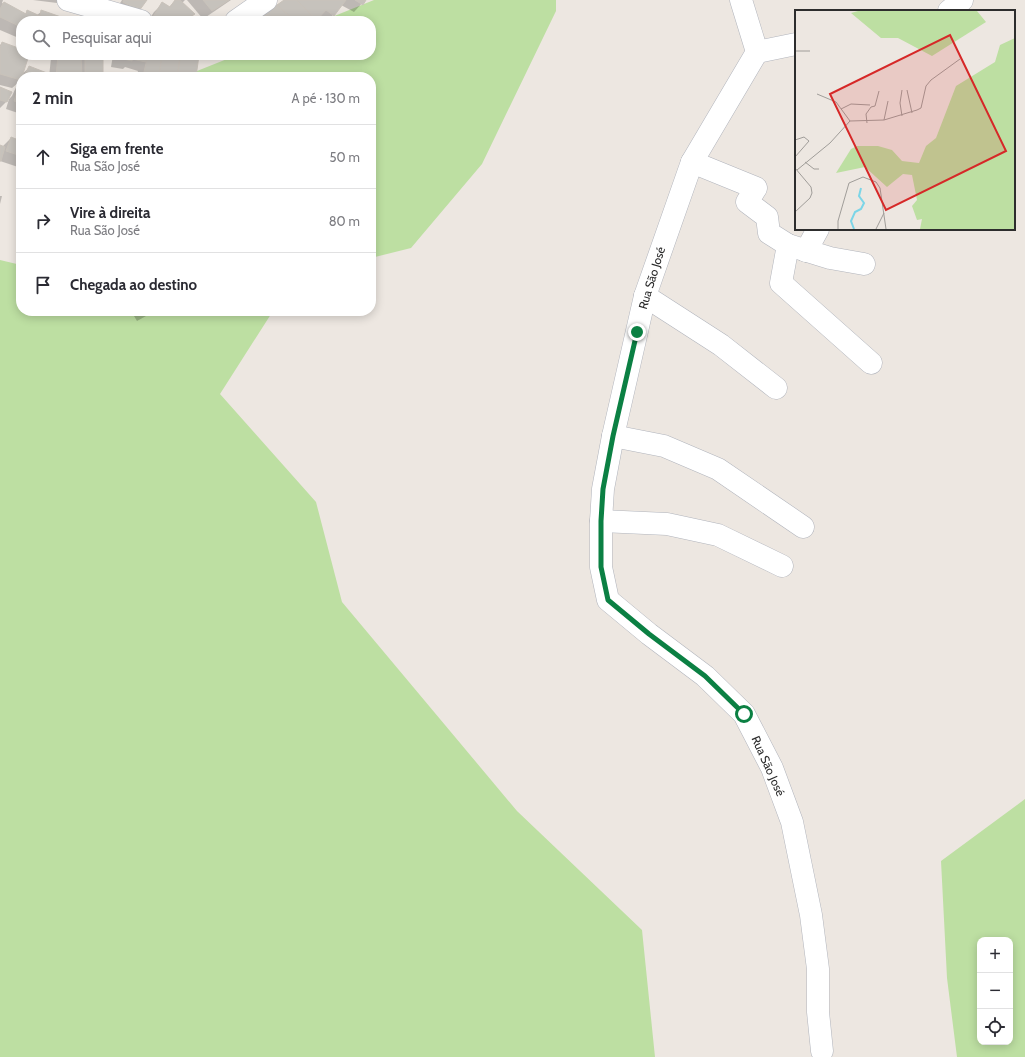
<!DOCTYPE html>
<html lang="pt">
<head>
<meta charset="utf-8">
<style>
  :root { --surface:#fff; --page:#f7f7f7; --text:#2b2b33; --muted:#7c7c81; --line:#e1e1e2 }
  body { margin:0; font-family:Cabin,sans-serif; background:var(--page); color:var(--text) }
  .controls { position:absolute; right:12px; bottom:12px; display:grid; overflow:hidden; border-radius:8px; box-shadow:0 2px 10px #0003 }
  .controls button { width:36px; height:36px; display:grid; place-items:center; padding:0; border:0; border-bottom:1px solid var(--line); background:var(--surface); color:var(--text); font:20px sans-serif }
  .stop { position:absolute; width:12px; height:12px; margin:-9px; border:3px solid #0b8043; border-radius:50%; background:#fff }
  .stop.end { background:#0b8043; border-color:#fff; box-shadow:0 1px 4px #0008 }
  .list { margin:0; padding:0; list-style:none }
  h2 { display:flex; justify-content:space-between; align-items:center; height:52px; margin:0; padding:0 16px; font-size:17px }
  h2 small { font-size:13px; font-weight:400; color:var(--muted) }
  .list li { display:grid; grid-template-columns:26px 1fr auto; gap:12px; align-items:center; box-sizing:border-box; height:64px; padding:0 16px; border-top:1px solid var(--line) }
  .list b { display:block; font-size:15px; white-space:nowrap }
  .list p { margin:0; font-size:13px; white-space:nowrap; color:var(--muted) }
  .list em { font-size:13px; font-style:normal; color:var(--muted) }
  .icon { flex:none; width:22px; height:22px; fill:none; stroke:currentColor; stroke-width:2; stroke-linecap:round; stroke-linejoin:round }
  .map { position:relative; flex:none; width:1025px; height:1057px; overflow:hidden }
  .search { position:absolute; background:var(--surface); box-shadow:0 2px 10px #0003; left:16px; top:16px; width:360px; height:44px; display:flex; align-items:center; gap:10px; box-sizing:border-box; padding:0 14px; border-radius:16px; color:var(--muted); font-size:15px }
  .panel { position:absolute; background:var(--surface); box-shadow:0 2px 10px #0003; left:16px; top:72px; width:360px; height:244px; border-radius:16px }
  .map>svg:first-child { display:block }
  .green { fill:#bddfa2; fill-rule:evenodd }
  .shadow { fill:#0003 }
  .building { fill:#c6c2bc; stroke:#c9c2ba }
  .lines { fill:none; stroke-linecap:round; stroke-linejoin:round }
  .minor-casing { stroke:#b1b4bc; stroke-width:23 }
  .minor { stroke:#fff; stroke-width:22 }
  .route { stroke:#0b8043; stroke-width:5 }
  .labels { text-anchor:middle; stroke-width:4; stroke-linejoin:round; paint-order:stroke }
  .street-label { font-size:12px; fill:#2d2d2d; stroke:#fff }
  .inset-river { fill:none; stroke:#7cd5e7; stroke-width:2 }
  .inset-road { fill:none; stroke:#a09d99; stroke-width:1 }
  .view { fill:#d62828; fill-opacity:0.15; stroke:#d62828; stroke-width:2 }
  .inset-edge { fill:none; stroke:#2d2d2d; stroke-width:2 }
</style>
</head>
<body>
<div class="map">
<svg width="1025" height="1057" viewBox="0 0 1025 1057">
  <rect width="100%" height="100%" fill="#ede7e1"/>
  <!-- green -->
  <g class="green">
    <polygon points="374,0 556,0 556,11 482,164 411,248 371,258 371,77 182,77 237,55 371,55 371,21 322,21"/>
    <polygon points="0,260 21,265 21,311 273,311 220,394 316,502 342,602 517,811 642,930 655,1057 0,1057"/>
    <path d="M1025 799V1057H957L947 978 941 861ZM980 940H1010V1042H980Z"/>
  </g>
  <!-- shadow -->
  <g class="shadow">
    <polygon points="0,0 3,0 2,3 25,14 28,11 37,15 41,12 59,21 21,21 21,39 0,30"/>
    <polygon points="33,0 60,0 57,3"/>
    <polygon points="122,0 146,0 139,10 115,11"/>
    <polygon points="176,0 185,0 182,3 194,14 187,21 148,21 154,12 163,3 169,7"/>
    <polygon points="187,0 231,0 203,19"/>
    <polygon points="286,0 365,0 354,12 341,5 328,21 321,21 318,18 315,21 258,21"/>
    <polygon points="2,43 21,50 21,55 28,55 22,74 30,67 45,77 21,77 21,114 6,109 9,99 0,108 0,88 7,101 12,96 18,83 12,88 0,85 0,45"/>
    <polygon points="48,55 102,55 102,74 100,77 49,77 51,58 47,58"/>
    <polygon points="113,55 198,55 195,77 136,77 138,71 125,67 123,69 111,67"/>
    <polygon points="11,138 21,142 21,168 0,161 0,146 2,147"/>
    <polygon points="0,196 2,196 0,204"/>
    <polygon points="131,311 155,311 137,321"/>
  </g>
  <!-- building -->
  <g class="building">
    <polygon points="124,0 147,0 139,11 123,2"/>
    <polygon points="175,0 180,0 195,14 187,19 173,19 153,17 162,2 170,7"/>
    <polygon points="203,0 229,0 212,11"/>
    <polygon points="284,0 296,0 317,20 295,21 277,5"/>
    <polygon points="296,0 346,0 334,16 326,10 317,20"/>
    <polygon points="355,0 366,0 363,5"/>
    <polygon points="4,2 26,14 27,10 40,16 37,21 21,21 21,27 0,17 0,9"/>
    <polygon points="277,5 295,21 265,21 261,17"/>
    <polygon points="41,10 61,17 60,21 36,21 38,15 40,16"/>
    <polygon points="2,42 21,49 21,55 29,55 21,80 0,74 0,48"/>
    <polygon points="58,55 81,55 82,77 56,77"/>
    <polygon points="85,55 103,55 103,75 85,74"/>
    <polygon points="120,55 133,55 132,61 119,58"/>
    <polygon points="133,55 148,55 146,62 132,59"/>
    <polygon points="148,55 162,55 159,77 143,76"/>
    <polygon points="162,55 180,55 177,77 159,77"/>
    <polygon points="181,55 199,55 196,77 177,77"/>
    <polygon points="29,66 47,73 46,77 24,77"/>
    <polygon points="0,87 12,92 7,102 0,100"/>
    <polygon points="18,89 21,90 21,103 14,101"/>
    <polygon points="11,137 21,141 21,156 6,151"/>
    <polygon points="0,145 5,147 1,161 0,161"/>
  </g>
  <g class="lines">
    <!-- minor casing -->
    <g class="minor-casing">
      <g id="minor">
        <polyline points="68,0 141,21"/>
        <polyline points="741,0 757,52 692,162 645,296 613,436 603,489 601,521 601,567 608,600 649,634 705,676 744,714 772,768 792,822 811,915 818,969 818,1012 822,1051"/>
        <polyline points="949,11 962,0"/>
        <polyline points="236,21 266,0"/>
        <polyline points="757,52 796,44"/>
        <polyline points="692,162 756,188 747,202 767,217 769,233 788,245 781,283 871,363"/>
        <polyline points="788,245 830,258 864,264"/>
        <polyline points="806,251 818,229"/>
        <polyline points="645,296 721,345 776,388"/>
        <polyline points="613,436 664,446 718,469 803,527"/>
        <polyline points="601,521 667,524 718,535 782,566"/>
      </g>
    </g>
    <!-- minor -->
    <use href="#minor" class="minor"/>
  </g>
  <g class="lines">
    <!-- route -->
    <polyline class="route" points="637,332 613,436 603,489 601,521 601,567 608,600 649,634 705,676 744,714"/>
  </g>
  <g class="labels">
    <!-- street labels -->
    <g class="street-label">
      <text transform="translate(652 278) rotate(-73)" y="4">Rua São José</text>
      <text transform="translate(768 766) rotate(66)" y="4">Rua São José</text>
    </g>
  </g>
  <!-- overview -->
  <g transform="translate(795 10)">
    <rect width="220" height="220" fill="#ede7e1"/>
    <path d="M63 1H182L191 12 137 46 103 28H86L56 3ZM220 28V219H125L127 209 122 210 117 196 122 190 117 165 108 164 92 177 70 157 41 163 56 139 62 136H83L97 140 107 151 124 153 131 136 141 128 161 76 200 52 205 35Z" fill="#bddfa2"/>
    <path class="inset-river" d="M59 219 56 211 60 202 66 199 69 193 64 186 66 178"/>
    <path class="inset-road" d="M0 41H15M107 80 105 93 107 106M112 80 117 103M22 84 41 92 55 111M46 99 56 94 75 95M89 110 93 91M72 113 71 104 76 97 80 96 84 81M0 130 9 127 14 131 0 147M10 152 19 159H24M0 158 16 177 17 183 15 188 0 202M2 160 35 133 55 111 89 110 122 100 126 98 131 76 136 70 165 49M43 219V211L54 173 68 167 81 172 85 178 91 219M81 219 89 203"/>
    <path class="view" d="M155 25 211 141 91 200 35 84Z"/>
    <rect width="220" height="220" class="inset-edge"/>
  </g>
</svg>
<div class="controls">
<button>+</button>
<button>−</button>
<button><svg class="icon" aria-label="locate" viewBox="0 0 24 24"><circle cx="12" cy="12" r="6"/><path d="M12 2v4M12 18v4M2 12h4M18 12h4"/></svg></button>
</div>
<div class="stop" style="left:744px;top:714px"></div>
<div class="stop end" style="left:637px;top:332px"></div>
<div class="search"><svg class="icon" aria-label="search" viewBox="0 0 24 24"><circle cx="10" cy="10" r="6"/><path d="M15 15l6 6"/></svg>Pesquisar aqui</div>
<section class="panel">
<h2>2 min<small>A pé · 130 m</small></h2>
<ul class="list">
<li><svg class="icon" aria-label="ahead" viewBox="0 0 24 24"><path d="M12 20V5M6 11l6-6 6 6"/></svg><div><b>Siga em frente</b><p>Rua São José</p></div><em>50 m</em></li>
<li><svg class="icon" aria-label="right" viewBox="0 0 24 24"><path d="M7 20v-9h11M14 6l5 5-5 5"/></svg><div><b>Vire à direita</b><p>Rua São José</p></div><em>80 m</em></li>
<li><svg class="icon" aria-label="arrive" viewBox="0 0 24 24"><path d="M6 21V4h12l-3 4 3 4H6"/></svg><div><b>Chegada ao destino</b></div></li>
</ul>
</section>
</div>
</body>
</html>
